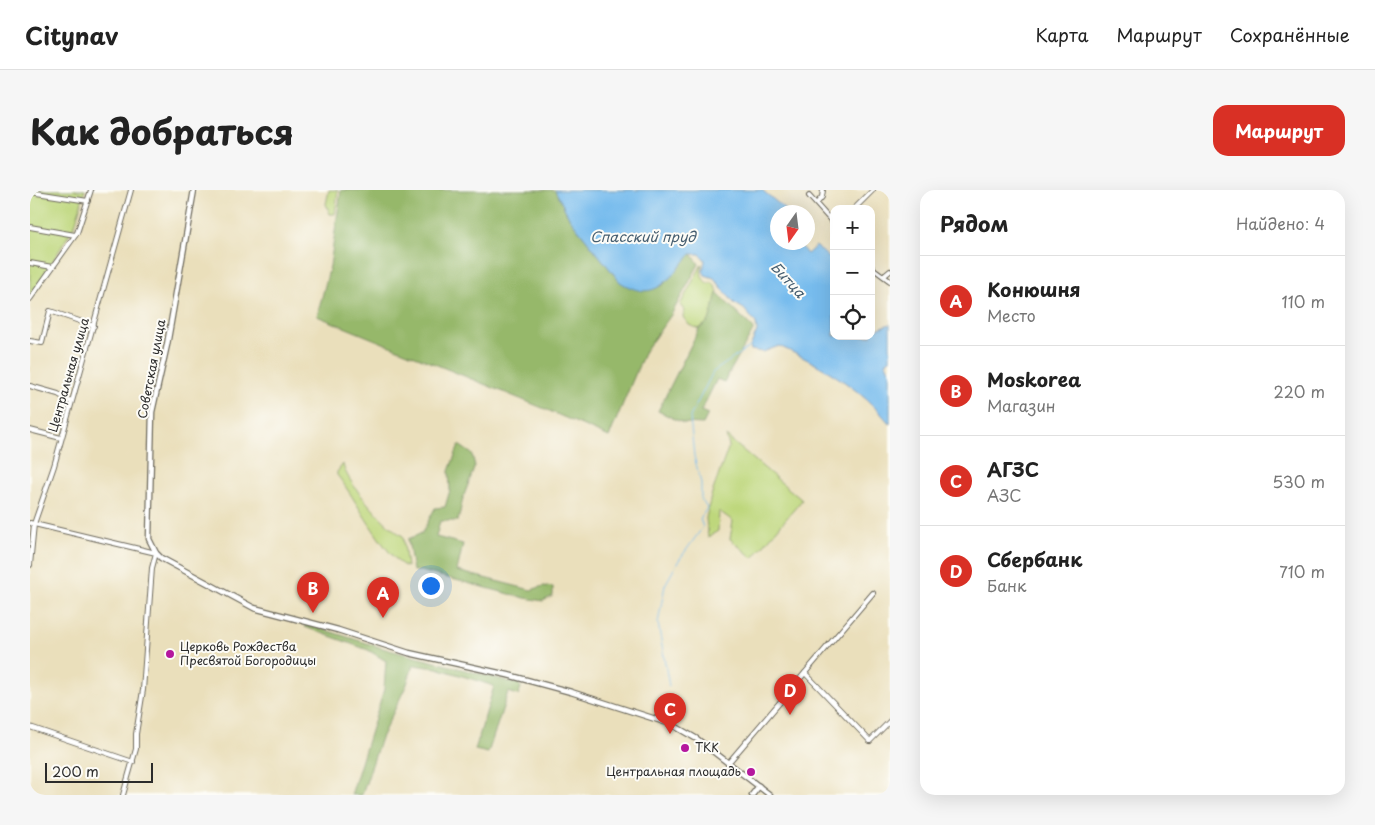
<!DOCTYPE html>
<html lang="ru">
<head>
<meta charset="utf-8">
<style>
  :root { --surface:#fff; --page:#f6f6f6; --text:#222; --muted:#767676; --line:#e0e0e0; --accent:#d93025 }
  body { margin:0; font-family:"Playpen Sans",sans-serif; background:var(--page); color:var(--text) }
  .controls { position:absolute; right:15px; top:15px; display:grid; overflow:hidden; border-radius:10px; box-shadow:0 5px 20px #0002 }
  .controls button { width:45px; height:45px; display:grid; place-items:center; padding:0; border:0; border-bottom:1px solid var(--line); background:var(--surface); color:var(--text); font:25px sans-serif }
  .compass { position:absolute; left:740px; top:15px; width:45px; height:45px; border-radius:50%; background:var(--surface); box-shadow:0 5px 20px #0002; rotate:194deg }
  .scale { position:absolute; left:15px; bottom:12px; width:108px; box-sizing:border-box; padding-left:5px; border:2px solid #2b2b2b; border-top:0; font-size:14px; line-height:18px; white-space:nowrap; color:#2b2b2b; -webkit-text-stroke:4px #fdfcf7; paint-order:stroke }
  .you { position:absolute; left:400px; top:395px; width:18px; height:18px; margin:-12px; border:4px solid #fff; border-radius:50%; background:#1a73e8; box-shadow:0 0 0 8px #1a73e833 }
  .badge { display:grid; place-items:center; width:32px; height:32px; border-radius:50%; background:var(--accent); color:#fff; font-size:16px; font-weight:700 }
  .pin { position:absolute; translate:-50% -41px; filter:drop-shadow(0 1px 2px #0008) }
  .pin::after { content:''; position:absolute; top:26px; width:18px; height:15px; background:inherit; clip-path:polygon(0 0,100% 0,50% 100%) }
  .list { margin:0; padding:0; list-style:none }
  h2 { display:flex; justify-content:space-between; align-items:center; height:65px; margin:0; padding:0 20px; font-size:21px }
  h2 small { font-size:16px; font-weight:400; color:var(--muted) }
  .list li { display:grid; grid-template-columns:32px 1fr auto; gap:15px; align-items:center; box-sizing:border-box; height:90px; padding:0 20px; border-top:1px solid var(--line) }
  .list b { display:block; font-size:19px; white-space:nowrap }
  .list p { margin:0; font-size:16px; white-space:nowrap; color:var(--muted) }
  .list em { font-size:16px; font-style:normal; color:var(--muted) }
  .icon { flex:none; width:28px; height:28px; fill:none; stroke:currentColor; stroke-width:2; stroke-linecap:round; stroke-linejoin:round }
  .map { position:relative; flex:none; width:860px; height:605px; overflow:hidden; border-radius:15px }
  header { display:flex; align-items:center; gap:30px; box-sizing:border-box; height:70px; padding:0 25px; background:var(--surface); border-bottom:1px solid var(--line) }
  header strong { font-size:24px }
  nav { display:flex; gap:28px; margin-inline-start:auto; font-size:18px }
  .intro { display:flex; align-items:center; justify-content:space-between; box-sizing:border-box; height:120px; padding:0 30px }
  h1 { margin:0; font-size:35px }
  .button { padding:12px 22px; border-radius:15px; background:var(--accent); color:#fff; font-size:18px; font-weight:700 }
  main { display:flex; gap:30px; padding:0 30px }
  aside { flex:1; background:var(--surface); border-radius:15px; box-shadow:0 5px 20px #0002 }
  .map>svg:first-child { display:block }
  .green { fill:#bed77b; stroke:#748153 }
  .forest { fill:#96b86b; stroke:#60724b }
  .water { fill:#76bbed; stroke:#50738c }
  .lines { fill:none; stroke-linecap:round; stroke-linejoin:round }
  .stream { stroke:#76bbed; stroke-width:1 }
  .minor-casing { stroke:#6e6a5d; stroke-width:6 }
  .tertiary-casing { stroke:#6e6a5d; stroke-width:7 }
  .minor { stroke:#fff; stroke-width:4 }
  .tertiary { stroke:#fff; stroke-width:4.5 }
  .poi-dot { fill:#b5179e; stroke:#fdfcf7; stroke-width:2 }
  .labels { text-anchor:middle; stroke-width:4; stroke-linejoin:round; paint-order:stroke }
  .street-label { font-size:12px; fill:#2b2b2b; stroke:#fdfcf7 }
  .poi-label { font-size:12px; fill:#2b2b2b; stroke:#fdfcf7; text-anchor:start }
  .water-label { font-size:14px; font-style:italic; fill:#455d6f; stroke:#fdfcf7 }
</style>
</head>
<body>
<header>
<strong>Citynav</strong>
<nav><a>Карта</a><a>Маршрут</a><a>Сохранённые</a></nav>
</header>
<div class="intro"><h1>Как добраться</h1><a class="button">Маршрут</a></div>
<main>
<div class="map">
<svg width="860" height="605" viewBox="0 0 860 605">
  <rect width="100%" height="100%" fill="#fdfcf7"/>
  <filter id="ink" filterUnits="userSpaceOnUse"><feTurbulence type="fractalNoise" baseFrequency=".02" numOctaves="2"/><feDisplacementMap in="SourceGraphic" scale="10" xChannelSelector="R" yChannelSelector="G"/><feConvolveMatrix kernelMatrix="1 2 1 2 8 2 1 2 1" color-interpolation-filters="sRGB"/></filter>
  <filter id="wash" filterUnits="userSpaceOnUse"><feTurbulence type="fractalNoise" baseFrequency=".0096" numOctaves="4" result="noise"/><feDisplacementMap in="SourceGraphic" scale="20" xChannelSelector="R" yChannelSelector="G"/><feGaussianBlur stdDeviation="1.12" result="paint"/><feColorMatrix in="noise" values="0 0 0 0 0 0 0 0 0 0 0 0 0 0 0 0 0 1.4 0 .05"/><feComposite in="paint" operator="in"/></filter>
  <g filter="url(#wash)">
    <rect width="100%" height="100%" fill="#eadfbb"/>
    <!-- green -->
    <g class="green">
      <polygon points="0,0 55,0 45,35 0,108"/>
      <polygon points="299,0 308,0 305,24 300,24 296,14"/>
      <path d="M672 74C671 82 670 87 677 93H683L688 101 679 132 669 139 659 135 653 127 654 120 650 115Z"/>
      <polygon points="696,246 772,310 723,368 700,349 703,331 689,321 688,341 678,347 676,328 681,306 699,256"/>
      <path d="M313 274C315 291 357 338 373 346L377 377C357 371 323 304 307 285V282Z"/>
    </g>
    <!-- forest -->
    <g class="forest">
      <polygon points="311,0 525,0 540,29 590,92 632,96 661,63 669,74 641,125 615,161 579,247 515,219 287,126 300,76"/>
      <polygon points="687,103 724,139 694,192 687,189 671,221 678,224 673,234 653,233 628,221 669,139 679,131"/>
      <polygon points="429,255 442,264 445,276 433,308 428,331 410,331 406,347 433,354 427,381 501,400 513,396 523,397 523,406 513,411 495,408 391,381 383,381 378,349 392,343 405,318 415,317 420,300 419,281"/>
      <polygon points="276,434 359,460 489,494 491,498 488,505 478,502 458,563 445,560 464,496 407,478 383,475 377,494 351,548 332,605 321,605 354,499 356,471 338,460 275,437"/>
    </g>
    <!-- water -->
    <path class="water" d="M525 0H732L755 19 753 22H748V52L768 53 777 64 786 56 804 72V146H841V141L860 134V169L856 173 860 183V234C828 196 793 176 749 156L733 162 721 160 720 157 727 141 726 133 714 119 704 113 684 88 675 85 673 81 675 70 670 64H661C639 88 626 115 590 92L540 29Z"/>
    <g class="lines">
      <!-- stream -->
      <polyline class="stream" points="639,496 628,433 635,395 649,370 673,337 670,329 677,318 671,309 671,293 664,266 660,227 683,182 721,156"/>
    </g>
  </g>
  <g filter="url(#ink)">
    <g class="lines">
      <!-- minor casing -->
      <g class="minor-casing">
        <g id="minor">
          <polyline points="0,2 58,11"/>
          <polyline points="779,6 804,34"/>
          <polyline points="787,13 792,7 793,0"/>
          <polyline points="824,19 843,0"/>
          <polyline points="0,37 45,45"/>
          <polyline points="0,73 22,77"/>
          <polyline points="841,77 860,91"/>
          <polyline points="854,86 860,81"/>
          <polyline points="0,109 47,43 61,0"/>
          <polyline points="0,151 12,153 20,121 64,136"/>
          <polyline points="0,196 28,204 41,212"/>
          <polyline points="0,240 31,248"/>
          <polyline points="0,333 126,363 122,378 113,500 106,544 106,559 93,605"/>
          <polyline points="0,375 4,334 24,276 101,0"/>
          <polyline points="775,483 840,551 860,531"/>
          <polyline points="0,537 103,572"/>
          <polyline points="699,572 843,403"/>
        </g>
      </g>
      <!-- tertiary casing -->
      <g class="tertiary-casing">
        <g id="tertiary">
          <polyline points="164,0 137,155 122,222 119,349 126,363 131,368 224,418 308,440 379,463 478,485 541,502 641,534 667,549 740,605"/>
          <polyline points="722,605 729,596"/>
        </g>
      </g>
      <!-- minor -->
      <use href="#minor" class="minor"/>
      <!-- tertiary -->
      <use href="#tertiary" class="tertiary"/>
    </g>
  </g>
  <!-- markers -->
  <g class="poi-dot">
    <circle cx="140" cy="464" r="5"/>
    <circle cx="655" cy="558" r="5"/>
    <circle cx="721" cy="582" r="5"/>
  </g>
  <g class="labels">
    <!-- street labels -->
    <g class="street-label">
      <text transform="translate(122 179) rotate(-79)" y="4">Советская улица</text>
      <text transform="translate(39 185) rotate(-74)" y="4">Центральная улица</text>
    </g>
    <!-- poi labels -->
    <g class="poi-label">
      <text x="150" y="461">Церковь Рождества<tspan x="150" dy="14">Пресвятой Богородицы</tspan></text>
      <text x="665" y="562">ТКК</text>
      <text x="711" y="586" text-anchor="end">Центральная площадь</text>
    </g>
    <!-- water labels -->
    <g class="water-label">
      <text x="613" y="52">Спасский пруд</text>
      <text transform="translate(758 90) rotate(47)" y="5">Битца</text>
    </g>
  </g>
</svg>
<div class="controls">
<button>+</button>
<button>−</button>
<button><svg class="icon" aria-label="locate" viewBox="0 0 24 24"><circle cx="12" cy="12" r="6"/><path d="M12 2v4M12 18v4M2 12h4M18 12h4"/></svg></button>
</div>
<svg class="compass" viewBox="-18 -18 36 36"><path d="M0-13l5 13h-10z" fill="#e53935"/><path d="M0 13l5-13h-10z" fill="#767676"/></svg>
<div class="scale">200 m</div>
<div class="you"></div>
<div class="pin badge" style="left:353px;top:428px">A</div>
<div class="pin badge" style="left:283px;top:423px">B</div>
<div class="pin badge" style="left:640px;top:544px">C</div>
<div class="pin badge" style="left:760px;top:525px">D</div>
</div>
<aside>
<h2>Рядом<small>Найдено: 4</small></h2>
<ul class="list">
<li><span class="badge">A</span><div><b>Конюшня</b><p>Место</p></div><em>110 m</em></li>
<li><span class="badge">B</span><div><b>Moskorea</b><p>Магазин</p></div><em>220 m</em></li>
<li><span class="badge">C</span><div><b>АГЗС</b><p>АЗС</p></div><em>530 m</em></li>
<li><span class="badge">D</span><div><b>Сбербанк</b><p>Банк</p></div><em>710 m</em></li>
</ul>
</aside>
</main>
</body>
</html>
